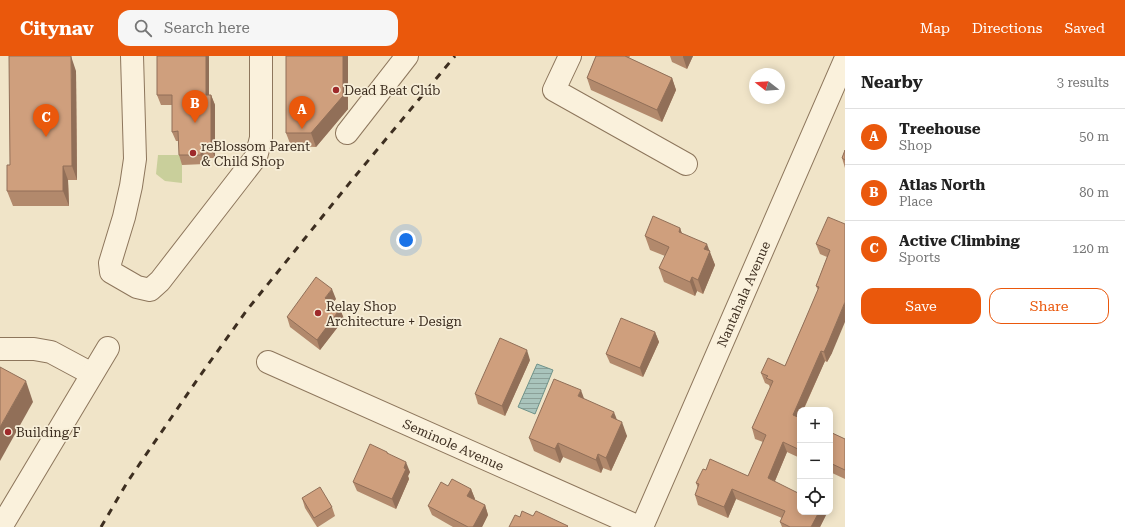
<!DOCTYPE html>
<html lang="en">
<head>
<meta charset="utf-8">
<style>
  :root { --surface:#fff; --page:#f6f6f6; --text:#222; --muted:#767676; --line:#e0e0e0; --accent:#ea580c }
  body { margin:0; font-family:"Roboto Serif",serif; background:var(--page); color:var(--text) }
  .controls { position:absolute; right:12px; bottom:12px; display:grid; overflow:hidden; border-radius:8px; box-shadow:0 2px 10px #0003 }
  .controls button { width:36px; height:36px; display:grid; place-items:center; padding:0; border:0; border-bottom:1px solid var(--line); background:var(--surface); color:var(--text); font:20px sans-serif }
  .compass { position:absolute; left:749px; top:12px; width:36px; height:36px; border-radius:50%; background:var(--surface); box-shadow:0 2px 10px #0003; rotate:287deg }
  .you { position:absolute; left:406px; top:184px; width:14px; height:14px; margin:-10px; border:3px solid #fff; border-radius:50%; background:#1a73e8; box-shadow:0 0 0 6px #1a73e833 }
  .badge { display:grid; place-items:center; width:26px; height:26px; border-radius:50%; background:var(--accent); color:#fff; font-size:13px; font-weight:700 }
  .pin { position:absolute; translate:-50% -33px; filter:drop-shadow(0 1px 2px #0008) }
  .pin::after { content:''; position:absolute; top:21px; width:14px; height:12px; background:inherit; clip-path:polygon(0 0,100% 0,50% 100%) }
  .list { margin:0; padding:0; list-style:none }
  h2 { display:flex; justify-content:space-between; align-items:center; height:52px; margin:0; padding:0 16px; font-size:17px }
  h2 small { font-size:13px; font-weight:400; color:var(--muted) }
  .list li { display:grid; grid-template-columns:26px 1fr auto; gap:12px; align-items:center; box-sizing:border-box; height:56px; padding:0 16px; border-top:1px solid var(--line) }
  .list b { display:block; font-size:15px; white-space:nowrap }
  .list p { margin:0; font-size:13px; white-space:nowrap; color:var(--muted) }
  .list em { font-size:13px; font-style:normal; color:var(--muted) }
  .actions { display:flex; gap:8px; padding:12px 16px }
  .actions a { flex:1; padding:9px 0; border:1px solid var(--accent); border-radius:12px; text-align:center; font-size:14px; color:var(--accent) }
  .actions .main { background:var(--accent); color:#fff }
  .icon { flex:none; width:22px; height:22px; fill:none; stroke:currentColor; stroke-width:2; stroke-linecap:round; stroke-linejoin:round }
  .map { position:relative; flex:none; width:845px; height:471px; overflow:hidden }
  header { display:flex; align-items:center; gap:24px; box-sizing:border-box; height:56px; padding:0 20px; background:var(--accent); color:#fff }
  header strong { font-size:19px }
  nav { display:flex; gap:22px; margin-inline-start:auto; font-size:14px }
  .search { width:280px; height:36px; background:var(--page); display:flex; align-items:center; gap:10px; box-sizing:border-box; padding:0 14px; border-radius:12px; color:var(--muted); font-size:15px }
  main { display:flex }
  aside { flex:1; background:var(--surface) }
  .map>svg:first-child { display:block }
  .park { fill:#c9cf9b }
  .water { fill:url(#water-rules); stroke:#6f938a }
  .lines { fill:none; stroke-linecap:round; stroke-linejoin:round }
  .minor-casing { stroke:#8d765c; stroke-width:24 }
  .minor { stroke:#faf1dc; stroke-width:22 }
  .rail { stroke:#3d2e20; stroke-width:3; stroke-dasharray:7 7; stroke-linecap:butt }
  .wall { fill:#b2896c }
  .shaded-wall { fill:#916f58 }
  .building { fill:#cf9f7d; stroke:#916f58 }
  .poi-dot { fill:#9e2a2b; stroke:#f7eed8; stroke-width:1.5 }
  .labels { text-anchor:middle; stroke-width:3.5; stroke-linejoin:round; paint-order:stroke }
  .poi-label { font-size:13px; fill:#3d2e20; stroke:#f7eed8; text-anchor:start }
  .street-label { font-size:13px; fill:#3d2e20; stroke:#f7eed8 }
</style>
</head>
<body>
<header>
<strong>Citynav</strong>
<div class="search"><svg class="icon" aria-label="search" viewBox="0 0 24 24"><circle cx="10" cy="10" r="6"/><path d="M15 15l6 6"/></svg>Search here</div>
<nav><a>Map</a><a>Directions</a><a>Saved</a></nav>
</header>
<main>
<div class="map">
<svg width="845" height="471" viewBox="0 0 845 471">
  <defs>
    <pattern id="water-rules" width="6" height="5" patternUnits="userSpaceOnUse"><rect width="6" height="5" fill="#a9c4bc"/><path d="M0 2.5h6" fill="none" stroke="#8ba098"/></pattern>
  </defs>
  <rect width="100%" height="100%" fill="#f0e4c8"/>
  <!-- park -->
  <polygon class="park" points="158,99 182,99 182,127 165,125 156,118"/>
  <!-- water -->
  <polygon class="water" points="537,308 553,314 535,358 518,351"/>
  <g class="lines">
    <!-- minor casing -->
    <g class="minor-casing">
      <g id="minor">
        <polyline points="132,0 135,103 131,130 124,161 110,207 111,216 137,231 150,234 160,225 256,101 261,82 261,0"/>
        <polyline points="570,0 554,34 686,108"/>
        <polyline points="347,77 407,0"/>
        <polyline points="0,293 34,293 51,296 92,318"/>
        <path id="s1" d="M268 306 639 471"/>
        <polyline points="1,471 108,292"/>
        <path id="s2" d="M642 471 845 4"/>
      </g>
    </g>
    <!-- minor -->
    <use href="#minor" class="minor"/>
    <!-- rail -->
    <polyline class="rail" points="101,471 128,425 197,324 247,254 352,124 455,0"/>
  </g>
  <!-- wall -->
  <g class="wall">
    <polygon points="157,0 209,0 209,39 211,39 215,49 215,102 205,102 205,108 182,109 179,99 179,85 176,85 172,76 172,49 161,49 157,39"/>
    <polygon points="286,0 348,0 348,53 316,91 291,90 286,77"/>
    <polygon points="596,0 630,0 629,2 672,22 676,34 662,66 591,34 587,22"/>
    <polygon points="670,0 693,0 687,13 672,6"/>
    <polygon points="76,15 77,124 68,124 69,150 13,150 7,135"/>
    <polygon points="845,94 845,112 842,102"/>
    <polygon points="845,168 832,297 827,306 825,305 800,362 800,402 787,396 775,425 800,456 825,456 826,459 820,471 782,471 780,466 782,462 736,443 728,462 698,449 695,439 698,432 696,427 706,414 748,420 763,386 755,383 752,372 770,332 769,329 765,327 761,317 785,310 818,234 816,230 827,201 820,198 816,188"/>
    <polygon points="680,172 682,178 709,195 715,209 703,238 697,235 695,240 664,226 659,212 665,200 650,194 645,180"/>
    <polygon points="336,243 332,247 340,253 344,263 320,294 290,271 287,261"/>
    <polygon points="655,276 659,286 643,321 610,307 606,298"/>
    <polygon points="530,304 505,360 478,348 475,338"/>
    <polygon points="584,343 616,364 627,380 611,415 603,412 601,417 563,401 560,407 534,395 529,382"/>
    <polygon points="830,376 845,383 845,423 830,416"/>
    <polygon points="387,396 388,398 410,416 408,420 409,423 396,453 357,435 353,426"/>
    <polygon points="448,430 471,433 475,443 474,444 485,449 488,459 482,471 453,471 432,459 428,450"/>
    <polygon points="302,442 332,451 335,460 318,471 317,471 305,452"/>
  </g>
  <!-- shaded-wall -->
  <g class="shaded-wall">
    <polygon points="71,0 76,15 77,124 72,110"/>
    <polygon points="206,0 209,0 209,49 206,39"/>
    <polygon points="343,0 348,0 348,53 316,91 311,77"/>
    <polygon points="683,0 693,0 687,13 683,1"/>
    <polygon points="672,22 676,34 662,66 657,54"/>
    <polygon points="211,39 215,49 215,102 211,92"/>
    <polygon points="201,92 205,102 205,108 201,99"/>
    <polygon points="63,110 68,124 69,150 63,135"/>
    <polygon points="680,172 685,186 679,176"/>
    <polygon points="707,188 715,209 703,238 698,224 704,193"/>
    <polygon points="692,221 697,235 695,240 690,226"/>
    <polygon points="332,233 336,243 329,252 325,242"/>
    <polygon points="845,246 845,266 832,297 827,306 824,296"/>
    <polygon points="340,253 344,263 320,294 317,284"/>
    <polygon points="655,276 659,286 643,321 640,312"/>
    <polygon points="527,294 530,304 505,360 502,350"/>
    <polygon points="821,295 825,305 803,354 800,354 800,361 796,369 793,359"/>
    <polygon points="26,325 33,346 0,405 0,371"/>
    <polygon points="581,334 586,348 578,340"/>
    <polygon points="614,356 619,369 611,361"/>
    <polygon points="622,366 627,380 611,415 606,402"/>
    <polygon points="783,386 787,396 772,432 768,422"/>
    <polygon points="558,387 563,401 560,407 555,393"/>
    <polygon points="598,398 603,412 601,417 596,404"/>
    <polygon points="406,406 410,416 408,420 409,423 396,453 392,443"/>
    <polygon points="471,433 475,443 471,450 467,440"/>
    <polygon points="732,433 736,443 728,462 724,451"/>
    <polygon points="485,449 488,459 482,471 473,471"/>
    <polygon points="819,456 825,456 826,459 820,471 811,471"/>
  </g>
  <!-- building -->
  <g class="building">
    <polygon points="9,0 71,0 72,110 63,110 63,135 7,135 7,109 10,109"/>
    <polygon points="157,0 206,0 206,39 211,39 211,92 201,92 201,99 179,99 178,75 172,76 172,39 157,39"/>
    <polygon points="286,0 343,0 343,40 311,77 286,77"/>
    <polygon points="596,0 625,0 672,22 657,54 587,22"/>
    <polygon points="845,94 845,104 842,102"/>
    <polygon points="653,160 680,172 679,176 707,188 704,193 710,195 698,224 692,221 690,226 659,212 669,191 645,180"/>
    <polygon points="828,161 845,168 845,246 828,287 824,296 821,295 793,359 800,362 800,394 783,386 768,422 800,438 800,456 819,456 811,471 790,471 780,466 785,455 732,433 724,451 695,439 699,428 696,427 703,413 706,414 710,403 748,420 766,379 752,372 773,325 766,322 768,320 761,317 768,302 785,310 805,264 819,231 816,230 830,194 816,188"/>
    <polygon points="316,221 332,233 325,242 340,253 317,284 287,261"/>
    <polygon points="621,262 655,276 640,312 606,298"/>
    <polygon points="500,282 527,294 502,350 475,338"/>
    <polygon points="0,311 26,325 0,371"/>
    <polygon points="554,323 581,334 578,340 614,356 611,361 622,366 606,402 598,398 596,404 558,387 555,393 529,382"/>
    <polygon points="830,376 845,383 845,414 830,407"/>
    <polygon points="370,388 387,396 387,397 406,406 404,412 406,413 392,443 353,426"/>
    <polygon points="452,423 471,433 467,440 485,449 473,471 468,471 428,450 441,426 448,430"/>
    <polygon points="320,431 332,451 314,462 302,442"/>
    <polygon points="522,455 533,460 536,455 568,470 567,471 509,471 515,459 520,461"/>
  </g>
  <!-- markers -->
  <g class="poi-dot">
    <circle cx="336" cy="34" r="4"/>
    <circle cx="193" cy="97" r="4"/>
    <circle cx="318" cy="257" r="4"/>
    <circle cx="8" cy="376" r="4"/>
  </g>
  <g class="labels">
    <!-- poi labels -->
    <g class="poi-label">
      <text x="344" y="39">Dead Beat Club</text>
      <text x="201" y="95">reBlossom Parent<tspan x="201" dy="15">&amp; Child Shop</tspan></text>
      <text x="326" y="255">Relay Shop<tspan x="326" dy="15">Architecture + Design</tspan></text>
      <text x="16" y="381">Building F</text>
    </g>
    <!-- street labels -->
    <g class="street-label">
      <text dy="5" stroke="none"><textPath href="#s2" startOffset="254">Nantahala Avenue</textPath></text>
      <text dy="5" stroke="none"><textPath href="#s1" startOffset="203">Seminole Avenue</textPath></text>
    </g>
  </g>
</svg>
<div class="controls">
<button>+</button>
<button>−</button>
<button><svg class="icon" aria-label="locate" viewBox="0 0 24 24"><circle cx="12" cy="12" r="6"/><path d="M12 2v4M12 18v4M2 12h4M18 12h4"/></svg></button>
</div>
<svg class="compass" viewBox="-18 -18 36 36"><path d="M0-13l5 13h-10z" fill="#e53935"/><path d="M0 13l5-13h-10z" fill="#767676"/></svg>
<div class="you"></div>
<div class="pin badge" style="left:302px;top:73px">A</div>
<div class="pin badge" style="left:195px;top:67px">B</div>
<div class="pin badge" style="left:46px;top:81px">C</div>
</div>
<aside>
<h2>Nearby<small>3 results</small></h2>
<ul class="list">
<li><span class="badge">A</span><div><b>Treehouse</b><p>Shop</p></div><em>50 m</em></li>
<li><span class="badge">B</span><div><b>Atlas North</b><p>Place</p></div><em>80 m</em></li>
<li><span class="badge">C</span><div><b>Active Climbing</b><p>Sports</p></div><em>120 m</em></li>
</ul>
<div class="actions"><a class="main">Save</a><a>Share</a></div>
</aside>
</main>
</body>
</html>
